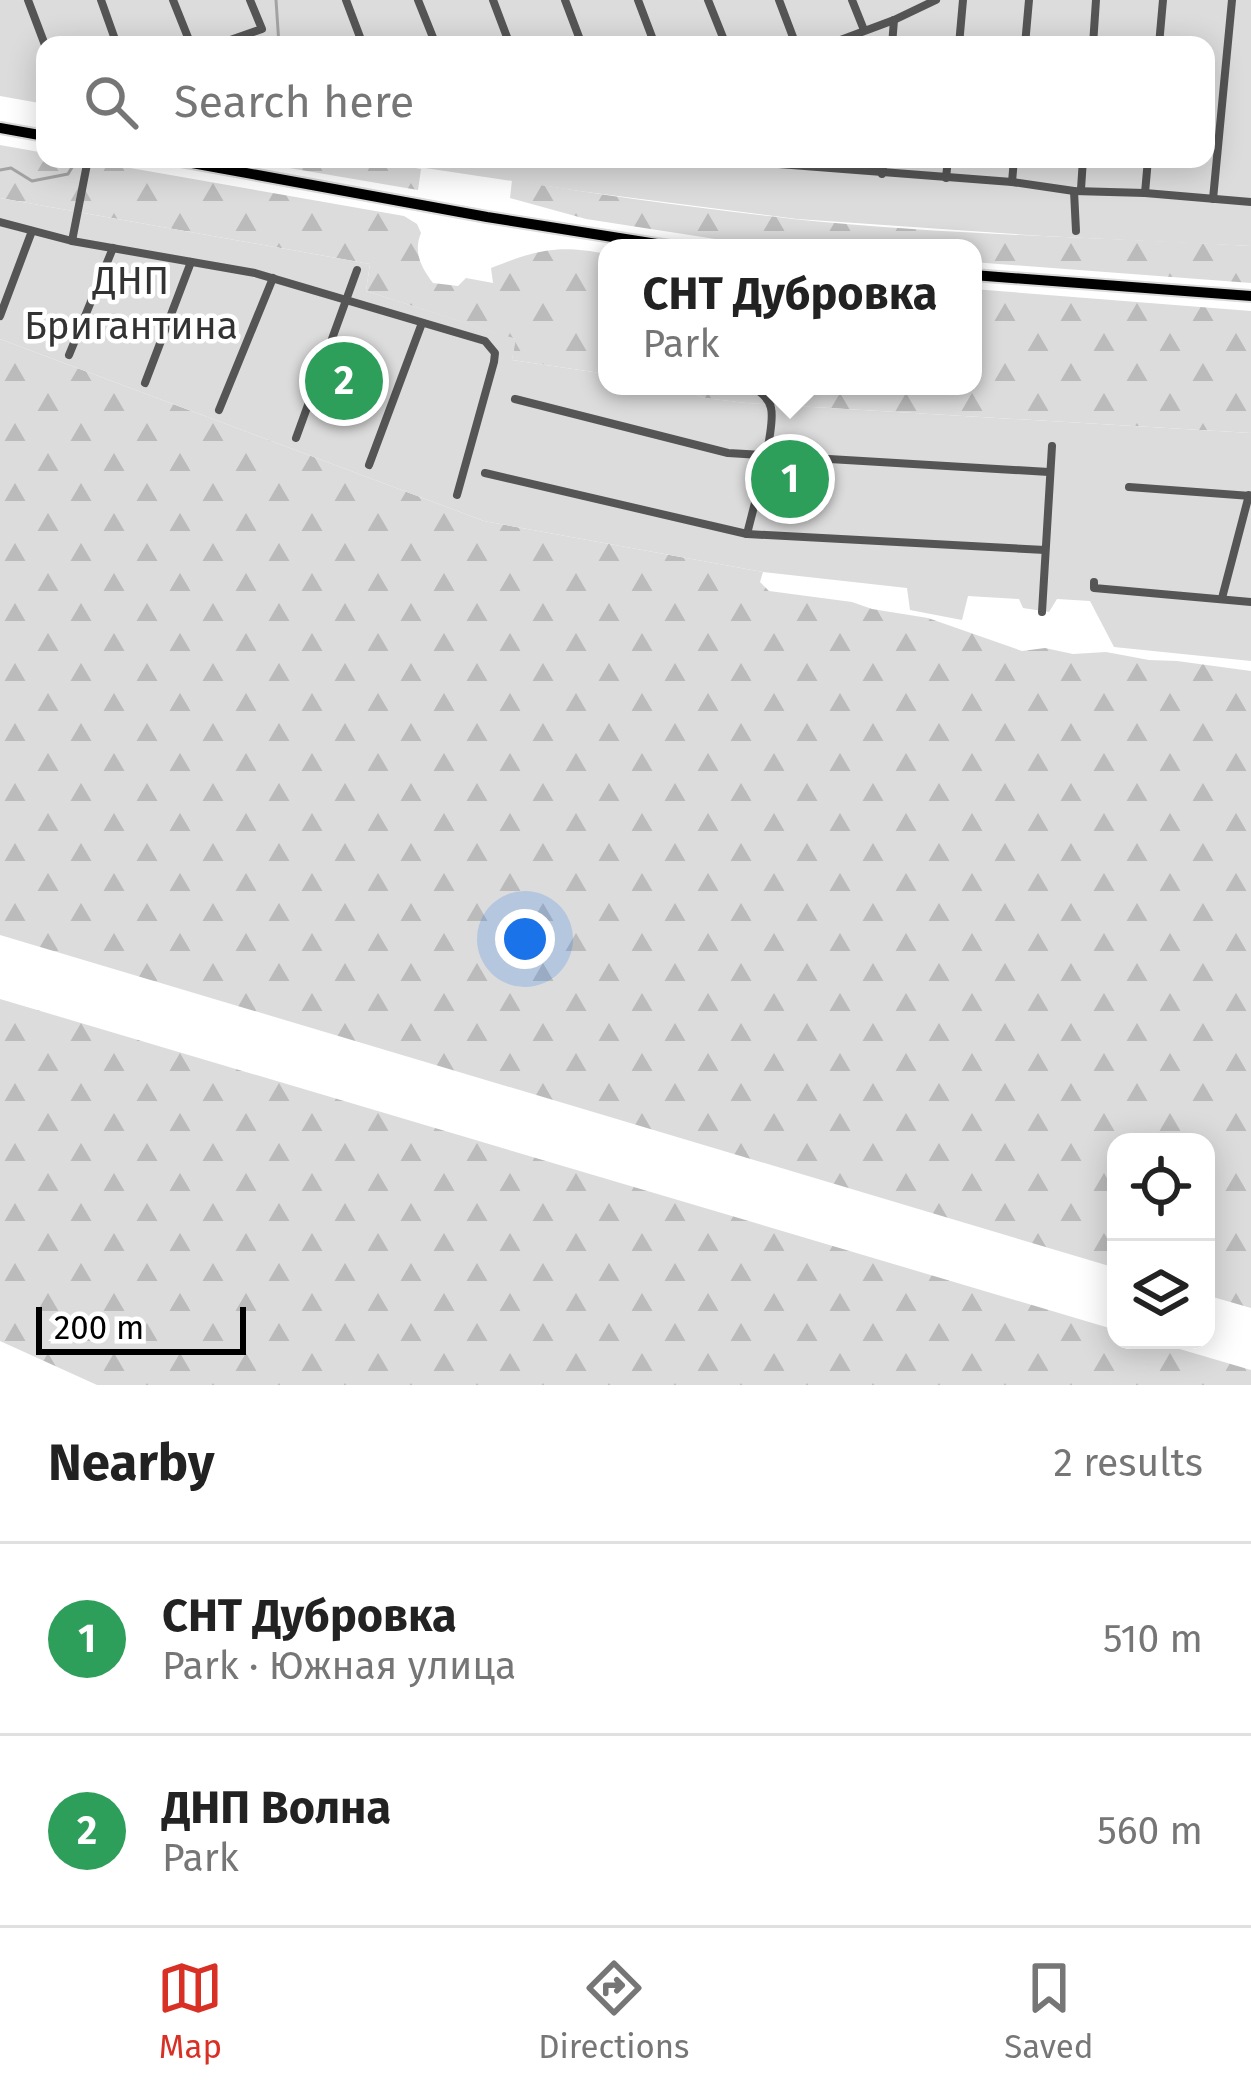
<!DOCTYPE html>
<html lang="en">
<head>
<meta charset="utf-8">
<style>
  :root { --surface:#fff; --page:#f2f2f2; --text:#222; --muted:#767676; --line:#e0e0e0; --accent:#d93025 }
  body { margin:0; font-family:"Fira Sans",sans-serif; background:var(--page); color:var(--text) }
  .controls { position:absolute; right:36px; bottom:36px; display:grid; overflow:hidden; border-radius:24px; box-shadow:0 6px 30px #0003 }
  .controls button { width:108px; height:108px; display:grid; place-items:center; padding:0; border:0; border-bottom:3px solid var(--line); background:var(--surface); color:var(--text); font:60px sans-serif }
  .scale { position:absolute; left:36px; bottom:30px; width:210px; box-sizing:border-box; padding-left:12px; border:6px solid #000; border-top:0; font-size:33px; line-height:42px; white-space:nowrap; color:#000; -webkit-text-stroke:9px #fff; paint-order:stroke }
  .you { position:absolute; left:525px; top:939px; width:42px; height:42px; margin:-30px; border:9px solid #fff; border-radius:50%; background:#1a73e8; box-shadow:0 0 0 18px #1a73e833 }
  .badge { display:grid; place-items:center; width:78px; height:78px; border-radius:50%; background:var(--accent); color:#fff; font-size:39px; font-weight:700 }
  .pin { position:absolute; translate:-50% -50%; border:6px solid #fff; box-shadow:0 3px 12px #0006 }
  .popup { position:absolute; left:598px; top:239px; width:384px; height:156px; box-sizing:border-box; display:grid; place-content:center; border-radius:24px; background:var(--surface); filter:drop-shadow(0 3px 9px #0005); font-size:39px; white-space:nowrap; color:var(--muted) }
  .popup b { font-size:45px; color:var(--text) }
  .popup::after { content:''; position:absolute; left:50%; top:100%; margin-left:-24px; border:24px solid transparent; border-top-color:var(--surface) }
  .list { margin:0; padding:0; list-style:none }
  h2 { display:flex; justify-content:space-between; align-items:center; height:156px; margin:0; padding:0 48px; font-size:51px }
  h2 small { font-size:39px; font-weight:400; color:var(--muted) }
  .list li { display:grid; grid-template-columns:78px 1fr auto; gap:36px; align-items:center; box-sizing:border-box; height:192px; padding:0 48px; border-top:3px solid var(--line) }
  .list b { display:block; font-size:45px; white-space:nowrap }
  .list p { margin:0; font-size:39px; white-space:nowrap; color:var(--muted) }
  .list em { font-size:39px; font-style:normal; color:var(--muted) }
  .icon { flex:none; width:66px; height:66px; fill:none; stroke:currentColor; stroke-width:2; stroke-linecap:round; stroke-linejoin:round }
  .map { position:relative; flex:none; width:1251px; height:1385px; overflow:hidden }
  .search { position:absolute; background:var(--surface); box-shadow:0 6px 30px #0003; left:36px; right:36px; top:36px; height:132px; display:flex; align-items:center; gap:30px; box-sizing:border-box; padding:0 42px; border-radius:24px; color:var(--muted); font-size:45px }
  .sheet { height:540px; background:var(--surface) }
  nav { display:flex; justify-content:space-around; align-items:center; box-sizing:border-box; height:168px; border-top:3px solid var(--line); background:var(--surface); font-size:33px; color:var(--muted) }
  nav a { display:grid; justify-items:center; gap:6px }
  nav .on { color:var(--accent) }
  .map>svg:first-child { display:block }
  .forest { fill:url(#forest-firs) }
  .green { fill:#dcdcdc }
  .lines { fill:none; stroke-linecap:round; stroke-linejoin:round }
  .stream { stroke:#a3a3a3; stroke-width:3 }
  .primary-casing { stroke:#dbdbdb; stroke-width:14 }
  .minor { stroke:#555; stroke-width:8 }
  .primary { stroke:#000; stroke-width:10 }
  .labels { text-anchor:middle; stroke-width:9; stroke-linejoin:round; paint-order:stroke }
  .park-label { font-size:39px; fill:#333; stroke:#fff }
</style>
</head>
<body>
<div class="map">
<svg width="1251" height="1385" viewBox="0 0 1251 1385">
  <defs>
    <pattern id="forest-firs" width="22" height="20" patternUnits="userSpaceOnUse" patternTransform="scale(3)"><rect width="22" height="20" fill="#dcdcdc"/><path d="M5 1l3.5 6h-7zM16 11l3.5 6h-7z" fill="#bbb"/></pattern>
  </defs>
  <rect width="100%" height="100%" fill="#fff"/>
  <!-- forest -->
  <g class="forest">
    <path d="M0 145 45 153V159H79L404 216 417 224 421 233C413 252 421 267 433 283L458 286 466 278 493 283 491 268C537 250 557 244 607 254V374L512 360 515 339 366 291 370 264 0 198Z"/>
    <polygon points="236,159 365,159 421,169 418,190"/>
    <path d="M512 180C605 196 699 208 793 219 945 235 1099 237 1251 246V283L973 262V248L768 247 586 219 510 198Z"/>
    <polygon points="973,289 1251,311 1251,433 746,403 705,398 669,386 973,386"/>
    <polygon points="0,339 484,521 763,572 760,582 769,591 852,602 872,609 928,618 1022,651 1045,648 1073,654 1106,652 1149,660 1177,661 1251,671 1251,1308 1206,1295 1206,1142 1116,1142 1116,1268 0,935"/>
    <polygon points="0,999 1116,1330 1116,1340 1149,1340 1251,1370 1251,1385 97,1385 0,1341"/>
  </g>
  <!-- green -->
  <g class="green">
    <polygon points="0,0 1251,0 1251,246 1043,236 797,219 586,192 365,159 1206,159 1206,45 45,45 45,104 0,96"/>
    <polygon points="0,198 370,264 366,291 516,339 512,360 607,374 607,386 669,386 705,398 746,403 1251,433 1251,661 1114,647 1090,601 1057,599 1049,612 1023,608 1019,599 968,596 962,620 910,610 907,588 763,572 484,521 0,339"/>
  </g>
  <g class="lines">
    <!-- stream -->
    <g class="stream">
      <polyline points="276,0 279,45"/>
      <polyline points="0,170 11,168 32,181 68,174 77,159"/>
    </g>
    <!-- primary casing -->
    <g class="primary-casing">
      <g id="primary">
        <polyline points="0,128 45,136"/>
        <polyline points="170,159 487,217 682,248"/>
        <polyline points="973,275 1251,296"/>
      </g>
    </g>
    <!-- minor -->
    <g class="minor">
      <polyline points="28,0 45,45"/>
      <polyline points="101,0 117,45"/>
      <polyline points="173,0 191,45"/>
      <polyline points="346,0 363,45"/>
      <polyline points="418,0 436,45"/>
      <polyline points="493,0 510,45"/>
      <polyline points="565,0 582,45"/>
      <polyline points="638,0 655,45"/>
      <polyline points="708,0 726,45"/>
      <polyline points="779,0 796,45"/>
      <polyline points="852,0 864,30"/>
      <polyline points="216,45 262,29 250,0"/>
      <polyline points="827,45 894,20 936,0"/>
      <polyline points="892,45 894,20"/>
      <polyline points="959,45 963,0"/>
      <polyline points="1025,45 1029,0"/>
      <polyline points="1093,45 1096,0"/>
      <polyline points="1159,45 1163,0"/>
      <polyline points="715,159 1012,182 1074,191 1145,193 1251,202"/>
      <polyline points="882,174 884,159"/>
      <polyline points="946,178 948,159"/>
      <polyline points="1012,182 1014,159"/>
      <polyline points="1081,189 1083,159"/>
      <polyline points="1074,191 1076,231"/>
      <polyline points="1145,193 1148,159"/>
      <polyline points="1213,199 1232,0"/>
      <polyline points="0,222 72,241 255,273 485,341 495,353 494,362 457,495"/>
      <polyline points="72,241 88,159"/>
      <polyline points="0,316 32,231"/>
      <polyline points="69,355 113,248"/>
      <polyline points="145,383 191,262"/>
      <polyline points="515,399 728,453 1049,472"/>
      <polyline points="219,410 273,278"/>
      <polyline points="296,438 357,270"/>
      <polyline points="369,465 422,323"/>
      <polyline points="485,473 747,534 1045,550"/>
      <polyline points="1129,487 1251,496"/>
      <path d="M747 534C753 509 776 429 771 408 769 398 760 392 752 386"/>
      <polyline points="1094,582 1094,588 1251,602"/>
      <polyline points="1222,598 1249,495"/>
      <polyline points="1042,612 1052,446"/>
    </g>
    <!-- primary -->
    <use href="#primary" class="primary"/>
  </g>
  <g class="labels">
    <!-- park labels -->
    <g class="park-label">
      <text x="131" y="294">ДНП<tspan x="131" dy="45">Бригантина</tspan></text>
    </g>
  </g>
</svg>
<div class="controls">
<button><svg class="icon" aria-label="locate" viewBox="0 0 24 24"><circle cx="12" cy="12" r="6"/><path d="M12 2v4M12 18v4M2 12h4M18 12h4"/></svg></button>
<button><svg class="icon" aria-label="layers" viewBox="0 0 24 24"><path d="M12 4l9 5-9 5-9-5zM3 14l9 5 9-5"/></svg></button>
</div>
<div class="scale">200 m</div>
<div class="you"></div>
<div class="pin badge" style="left:790px;top:479px;background:#2e9e5b">1</div>
<div class="popup"><b>СНТ Дубровка</b>Park</div>
<div class="pin badge" style="left:344px;top:381px;background:#2e9e5b">2</div>
<div class="search"><svg class="icon" aria-label="search" viewBox="0 0 24 24"><circle cx="10" cy="10" r="6"/><path d="M15 15l6 6"/></svg>Search here</div>
</div>
<section class="sheet">
<h2>Nearby<small>2 results</small></h2>
<ul class="list">
<li><span class="badge" style="background:#2e9e5b">1</span><div><b>СНТ Дубровка</b><p>Park · Южная улица</p></div><em>510 m</em></li>
<li><span class="badge" style="background:#2e9e5b">2</span><div><b>ДНП Волна</b><p>Park</p></div><em>560 m</em></li>
</ul>
</section>
<nav>
<a class="on"><svg class="icon" aria-label="map" viewBox="0 0 24 24"><path d="M3 6l6-2 6 2 6-2v14l-6 2-6-2-6 2zM9 4v14M15 6v14"/></svg>Map</a>
<a><svg class="icon" aria-label="directions" viewBox="0 0 24 24"><path d="M12 3l9 9-9 9-9-9zM9 14v-3h6M13 9l2 2-2 2"/></svg>Directions</a>
<a><svg class="icon" aria-label="saved" viewBox="0 0 24 24"><path d="M7 4h10v16l-5-4-5 4z"/></svg>Saved</a>
</nav>
</body>
</html>
